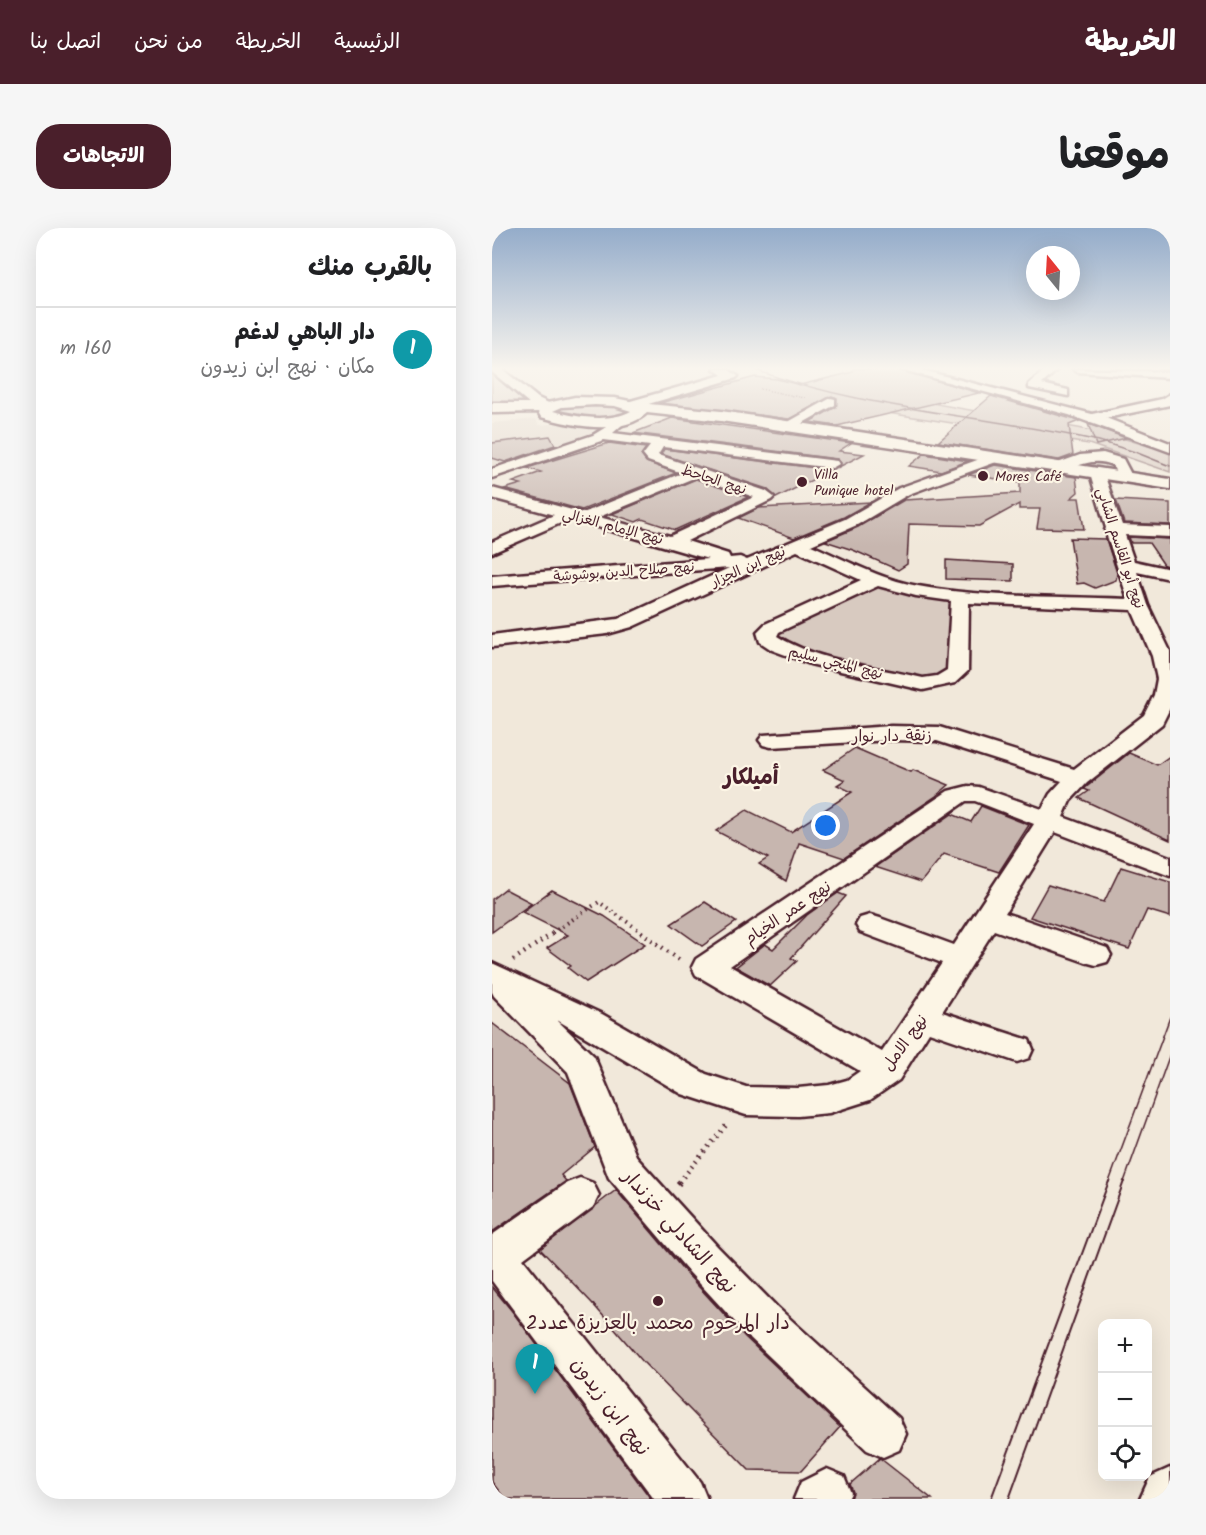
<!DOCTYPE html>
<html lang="ar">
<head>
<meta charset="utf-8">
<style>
  :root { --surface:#fff; --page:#f6f6f6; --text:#202124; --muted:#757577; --line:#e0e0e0; --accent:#4a1f2b }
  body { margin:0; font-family:Kalam,"Playpen Sans Arabic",sans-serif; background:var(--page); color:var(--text); direction:rtl }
  .controls { position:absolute; right:18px; bottom:18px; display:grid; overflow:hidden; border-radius:12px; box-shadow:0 6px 24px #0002 }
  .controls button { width:54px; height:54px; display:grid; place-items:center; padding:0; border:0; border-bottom:2px solid var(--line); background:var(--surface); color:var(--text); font:30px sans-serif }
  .compass { position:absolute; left:534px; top:18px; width:54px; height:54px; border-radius:50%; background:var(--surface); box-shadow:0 6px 24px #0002; rotate:342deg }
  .you { position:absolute; left:334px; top:598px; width:21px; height:21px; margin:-15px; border:4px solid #fff; border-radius:50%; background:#1a73e8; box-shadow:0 0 0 9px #1a73e833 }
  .badge { display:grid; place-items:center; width:39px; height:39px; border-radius:50%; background:var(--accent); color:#fff; font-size:20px; font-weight:700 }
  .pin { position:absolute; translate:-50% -50px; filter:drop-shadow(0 2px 3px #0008) }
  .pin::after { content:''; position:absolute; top:32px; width:21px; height:18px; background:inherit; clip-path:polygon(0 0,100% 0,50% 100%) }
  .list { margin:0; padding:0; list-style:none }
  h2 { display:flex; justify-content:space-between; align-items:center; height:78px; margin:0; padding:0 24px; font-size:26px }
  h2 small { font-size:20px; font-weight:400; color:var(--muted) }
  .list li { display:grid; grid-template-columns:39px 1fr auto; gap:18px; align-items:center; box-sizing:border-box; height:84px; padding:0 24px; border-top:2px solid var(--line) }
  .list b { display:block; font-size:22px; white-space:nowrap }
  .list p { margin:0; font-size:20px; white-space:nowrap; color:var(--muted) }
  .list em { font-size:20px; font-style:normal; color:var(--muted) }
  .icon { flex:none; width:33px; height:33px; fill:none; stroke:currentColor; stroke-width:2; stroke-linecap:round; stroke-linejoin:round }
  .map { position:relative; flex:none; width:678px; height:1271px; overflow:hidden; direction:ltr; border-radius:24px }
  header { display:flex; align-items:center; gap:36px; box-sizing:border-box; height:84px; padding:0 30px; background:var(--accent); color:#fff }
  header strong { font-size:28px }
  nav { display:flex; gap:33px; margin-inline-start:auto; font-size:21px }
  .intro { display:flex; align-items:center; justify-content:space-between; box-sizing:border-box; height:144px; padding:0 36px }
  h1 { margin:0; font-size:42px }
  .button { padding:15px 27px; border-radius:24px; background:var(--accent); color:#fff; font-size:21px; font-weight:700 }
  main { display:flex; gap:36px; padding:0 36px }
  aside { flex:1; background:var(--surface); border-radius:24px; box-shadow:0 6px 24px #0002 }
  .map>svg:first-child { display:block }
  .built { fill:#e4d9cd }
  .green { fill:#d8cac0; stroke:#917476; stroke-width:1.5 }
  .building { fill:#c7b6af; stroke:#4a1f2b; stroke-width:1.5 }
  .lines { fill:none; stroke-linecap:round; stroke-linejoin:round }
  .minor-casing { stroke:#4a1f2b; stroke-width:5 }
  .major-casing { stroke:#4a1f2b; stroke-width:5 }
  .path-far3 { stroke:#4a1f2b; stroke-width:1.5; stroke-dasharray:1 2; stroke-linecap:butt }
  .path-far2 { stroke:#4a1f2b; stroke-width:4; stroke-dasharray:1.5 4.5; stroke-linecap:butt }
  .path-far1 { stroke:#4a1f2b; stroke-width:4.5; stroke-dasharray:1.5 5; stroke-linecap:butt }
  .path { stroke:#4a1f2b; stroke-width:6; stroke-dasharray:2 7; stroke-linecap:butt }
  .minor { fill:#fcf5e5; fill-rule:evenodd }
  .major { fill:#fcf5e5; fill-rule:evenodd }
  .tram-far1 { stroke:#4a1f2b; stroke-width:1.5 }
  .tram { stroke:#4a1f2b; stroke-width:2 }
  .poi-dot { fill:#4a1f2b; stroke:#fcf5e5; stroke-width:2 }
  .labels { text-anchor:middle; stroke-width:4.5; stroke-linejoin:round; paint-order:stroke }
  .far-poi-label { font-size:14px; fill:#4a1f2b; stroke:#fcf5e5; text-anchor:start }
  .far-street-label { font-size:14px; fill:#4a1f2b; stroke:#fcf5e5 }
  .street-label { font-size:16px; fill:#4a1f2b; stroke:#fcf5e5 }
  .near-street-label { font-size:20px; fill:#4a1f2b; stroke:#fcf5e5 }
  .near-poi-label { font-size:20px; fill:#4a1f2b; stroke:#fcf5e5 }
  .district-label { font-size:22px; font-weight:bold; fill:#4a1f2b; stroke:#fcf5e5 }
</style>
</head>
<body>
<header>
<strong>الخريطة</strong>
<nav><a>الرئيسية</a><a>الخريطة</a><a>من نحن</a><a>اتصل بنا</a></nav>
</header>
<div class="intro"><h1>موقعنا</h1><a class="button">الاتجاهات</a></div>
<main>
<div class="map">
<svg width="678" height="1271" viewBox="0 0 678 1271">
  <rect width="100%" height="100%" fill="#f1e8da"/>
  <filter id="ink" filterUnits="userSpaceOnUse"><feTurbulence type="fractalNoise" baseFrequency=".0167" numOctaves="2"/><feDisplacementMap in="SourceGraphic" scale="12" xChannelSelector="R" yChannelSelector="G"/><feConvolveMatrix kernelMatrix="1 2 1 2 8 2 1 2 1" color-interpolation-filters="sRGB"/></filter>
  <g filter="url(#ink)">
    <!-- built -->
    <polygon class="built" points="44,191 47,197 70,195 96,197 101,200 99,206 0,239 0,195"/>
    <!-- green -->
    <g class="green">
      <polygon points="0,144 39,174 0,176"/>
      <path d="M363 166 454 170 445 176C514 190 586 195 653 217 663 221 667 218 678 224V244L597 216 389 184 344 173Z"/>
      <polygon points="88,175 133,178 140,184 136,187 100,191 62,186 61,182 65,179"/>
      <polygon points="386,358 461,374 457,440 451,447 433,450 291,417 284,410 287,401"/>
    </g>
    <!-- building -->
    <g class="building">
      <polygon points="362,141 406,141 487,165 345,198 317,194 344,179 345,170 340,168 297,191 168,175 263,149 285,151 308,157 361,144"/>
      <polygon points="499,168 587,193 577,197 581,227 567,232 446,214"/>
      <polygon points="180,190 359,215 347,223 372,226 347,239 349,235 345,231 141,205"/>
      <polygon points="596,196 634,210 604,217"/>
      <polygon points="58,208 63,217 13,234 0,230 0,215"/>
      <polygon points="117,215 154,220 149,227 154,234 184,245 90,282 12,261 29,256 21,254 49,244 35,240"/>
      <polygon points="172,221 340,242 284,270 275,261 169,226"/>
      <polygon points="432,226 476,233 449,243 417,238"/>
      <polygon points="503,237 584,249 586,264 579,270 587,270 592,301 545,300 548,281 527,281 527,276 487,298 417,296 415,336 406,342 361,322 333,313 366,299 412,272 528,265 528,254 476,247"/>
      <polygon points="204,251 256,269 183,302 150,291 144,294 120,286"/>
      <polygon points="624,272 678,275 678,297 632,295"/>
      <polygon points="379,274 352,289 302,310 246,290 267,280"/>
      <polygon points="637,309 678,311 678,339 672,337 657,315 639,315"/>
      <polygon points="578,310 614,311 625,345 624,352 603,360 592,355 585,356"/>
      <polygon points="454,332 521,336 521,353 454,351"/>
      <polygon points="363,520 419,544 421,542 457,557 444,568 352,630 307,615 294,653 267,636 276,630 224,603 255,582 299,604 360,564 345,557 353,552 331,542"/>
      <polygon points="637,525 665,537 678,528 678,612 587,570 597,563 592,561"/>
      <polygon points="489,578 537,597 507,644 452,626 429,654 383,639 460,586 479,594"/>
      <polygon points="629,639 678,654 678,689 655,682 637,721 538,689 556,657 612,674"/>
      <polygon points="13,661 40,675 0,704 0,671"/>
      <polygon points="60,662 112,688 153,716 94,754 76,740 79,738 55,720 76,707 30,684"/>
      <polygon points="346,665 354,668 299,730 305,733 278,758 244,739 273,716 281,721 315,687"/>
      <polygon points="213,674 244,694 210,718 179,696"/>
      <polygon points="0,795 78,855 103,919 69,947 74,953 0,1004"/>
      <polygon points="124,962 195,1046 253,1109 348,1199 309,1243 257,1242 152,1135 100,1075 48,1021"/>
      <polygon points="0,1059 20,1083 159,1271 13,1271 0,1254"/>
      <polygon points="388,1230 389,1231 440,1271 359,1271 361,1264 358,1256"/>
    </g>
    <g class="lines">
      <!-- minor casing -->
      <g class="minor-casing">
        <g id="minor">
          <polygon points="0,141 10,141 46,170 63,178 57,182 38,176 0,144"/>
          <polygon points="222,141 235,141 246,148 244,150 143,180 139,181 133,177 135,174 230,147"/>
          <polygon points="408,141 426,141 600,186 670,171 678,166 678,177 614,190 678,215 678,224 577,187"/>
          <polygon points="554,141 566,141 550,156 576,162 576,168 537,160 537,156"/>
          <polygon points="581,141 678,144 678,150 586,144"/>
          <polygon points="339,170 343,171 343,177 300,201 295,202 289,198"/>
          <path d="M124 193 130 197 121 205 345 233 347 236 340 240 171 219 166 227 274 263 282 269 279 272 195 313 236 326 238 330 248 329 255 332 353 291 407 260 502 226 507 227 509 230 507 233 417 266 365 297 319 317C354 332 388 351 426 358 492 370 568 368 636 371L613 302 614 300 598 246 605 242 612 246 630 297 678 299V309L633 307 642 333 678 341V351L645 344 656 377 678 423V480L670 496 595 555 578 573 571 589 678 629V648L563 604 513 685 615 720 619 727 615 734 604 737 593 734 502 702 450 784 537 812 541 821 537 830 525 834 437 804 407 852 378 872 337 885 306 888 254 887 190 866 65 792 102 828 145 930 225 1018 285 1079 407 1190 414 1206 407 1222 391 1229 375 1222 255 1107 197 1044 117 950 76 844 2 768 0 764V735L110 786 214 846 254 859 306 860 337 857 355 852 368 843 204 747 200 739 204 731 456 563 476 558 487 559 550 581 558 566 570 553 445 513 399 512 279 519 271 517 267 512 271 507 399 498 447 499 582 541 652 487 662 467 665 451 660 428 640 382 477 375 476 443 463 455 431 462 318 436 280 422 268 414 265 404 273 396 369 352 305 323 140 399 115 406 0 419V407L126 391 237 340 0 358V348L216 331 78 291 0 325V314L62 287 0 270V260L91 285 190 245 156 233 151 227 158 218 112 212 0 250V241L101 207ZM204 249 262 269 178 308 107 289ZM386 358 424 368 459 373 455 442 445 448 431 450C383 439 327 434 285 408L287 404ZM474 573H483L542 596 462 717 388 690 378 687 368 690 364 697 368 704 450 735 390 824 238 738Z"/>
          <path d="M611 225 631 231 641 250 639 253H629L620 237C600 228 584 240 565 244L558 240 560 237 588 227Z"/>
          <polygon points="88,950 101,955 107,967 101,979 31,1031 208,1254 215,1271 162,1271 0,1053 0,1007 75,955"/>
          <polygon points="335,1241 352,1248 359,1265 356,1271 302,1271 309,1254"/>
        </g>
      </g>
      <!-- major casing -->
      <g class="major-casing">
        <g id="major">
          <path d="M83 169 123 170 147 175 229 183 678 251V261L229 193 155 185C129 209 79 197 49 189L46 184 0 185V175H55ZM103 177 123 178 139 183C117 195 85 189 61 183L70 179Z"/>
          <polygon points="678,1240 678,1271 648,1271 658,1249"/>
        </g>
      </g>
      <!-- path-far3 -->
      <polyline class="path-far3" points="268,161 313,170"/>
      <!-- path-far2 -->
      <polyline class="path-far2" points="60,705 107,674 151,705"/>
      <!-- path-far1 -->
      <g class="path-far1">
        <polyline points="149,704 189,733"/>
        <polyline points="21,732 63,704"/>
        <polyline points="187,954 236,895"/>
      </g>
      <!-- path -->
      <polyline class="path" points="186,956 189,953"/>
      <!-- minor -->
      <use href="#minor" class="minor"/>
      <!-- major -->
      <use href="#major" class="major"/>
      <!-- tram-far1 -->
      <g class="tram-far1">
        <path d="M261 141C373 182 491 187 607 213L643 224 678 238"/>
        <polyline points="617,954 678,789"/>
        <polyline points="632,954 678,826"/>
      </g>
      <!-- tram -->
      <g class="tram">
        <polyline points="499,1271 617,953"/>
        <polyline points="517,1271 632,953"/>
      </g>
    </g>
  </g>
  <!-- sky -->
  <linearGradient id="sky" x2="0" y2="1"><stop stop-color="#94acca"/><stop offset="0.44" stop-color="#f9f5ee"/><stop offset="1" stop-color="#f9f5ee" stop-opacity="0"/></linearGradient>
  <rect width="678" height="319" fill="url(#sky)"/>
  <!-- markers -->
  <g class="poi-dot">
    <circle cx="491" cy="248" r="6"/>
    <circle cx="310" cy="254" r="6"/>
    <circle cx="166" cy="1073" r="6"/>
  </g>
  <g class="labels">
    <!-- far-poi labels -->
    <g class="far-poi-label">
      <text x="322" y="251">Villa<tspan x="322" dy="16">Punique hotel</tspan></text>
      <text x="503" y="253">Mores Café</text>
    </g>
    <!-- far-street labels -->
    <g class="far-street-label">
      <text transform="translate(222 251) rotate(18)" y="5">نهج الجاحظ</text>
      <text transform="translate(121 298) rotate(15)" y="5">نهج الإمام الغزالي</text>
      <text transform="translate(629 320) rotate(72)" y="5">نهج أبو القاسم الشابي</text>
      <text transform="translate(256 338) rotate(-24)" y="5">نهج ابن الجزار</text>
      <text transform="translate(132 343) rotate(-4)" y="5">نهج صلاح الدين بوشوشة</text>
      <text transform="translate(344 434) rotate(14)" y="5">نهج المنجي سليم</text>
    </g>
    <!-- street labels -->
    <g class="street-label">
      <text transform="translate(400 507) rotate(-1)" y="6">زنقة دار نوار</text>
      <text transform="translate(295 684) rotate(-34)" y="6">نهج عمر الخيام</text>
      <text transform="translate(412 814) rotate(-54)" y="6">نهج الامل</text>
    </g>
    <!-- near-street labels -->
    <g class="near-street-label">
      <text transform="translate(188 1003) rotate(48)" y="7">نهج الشادلي خزندار</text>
      <text transform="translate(119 1178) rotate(53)" y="7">نهج ابن زيدون</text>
    </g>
    <!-- near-poi labels -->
    <g class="near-poi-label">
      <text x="166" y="1101">دار المرحوم محمد بالعزيزة عدد2</text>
    </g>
    <!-- district labels -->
    <g class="district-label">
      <text x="259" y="556">أميلكار</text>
    </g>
  </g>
</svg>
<div class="controls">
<button>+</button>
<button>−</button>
<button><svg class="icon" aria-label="locate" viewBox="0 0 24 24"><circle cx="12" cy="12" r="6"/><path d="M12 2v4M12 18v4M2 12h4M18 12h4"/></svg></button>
</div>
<svg class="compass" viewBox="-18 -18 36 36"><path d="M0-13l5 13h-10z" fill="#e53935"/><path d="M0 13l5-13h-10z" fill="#757577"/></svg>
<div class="you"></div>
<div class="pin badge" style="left:43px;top:1166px;background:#0f9aa8">1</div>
</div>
<aside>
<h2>بالقرب منك<small></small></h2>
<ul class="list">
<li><span class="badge" style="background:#0f9aa8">1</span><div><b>دار الباهي لدغم</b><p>مكان · نهج ابن زيدون</p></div><em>160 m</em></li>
</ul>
</aside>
</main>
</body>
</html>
